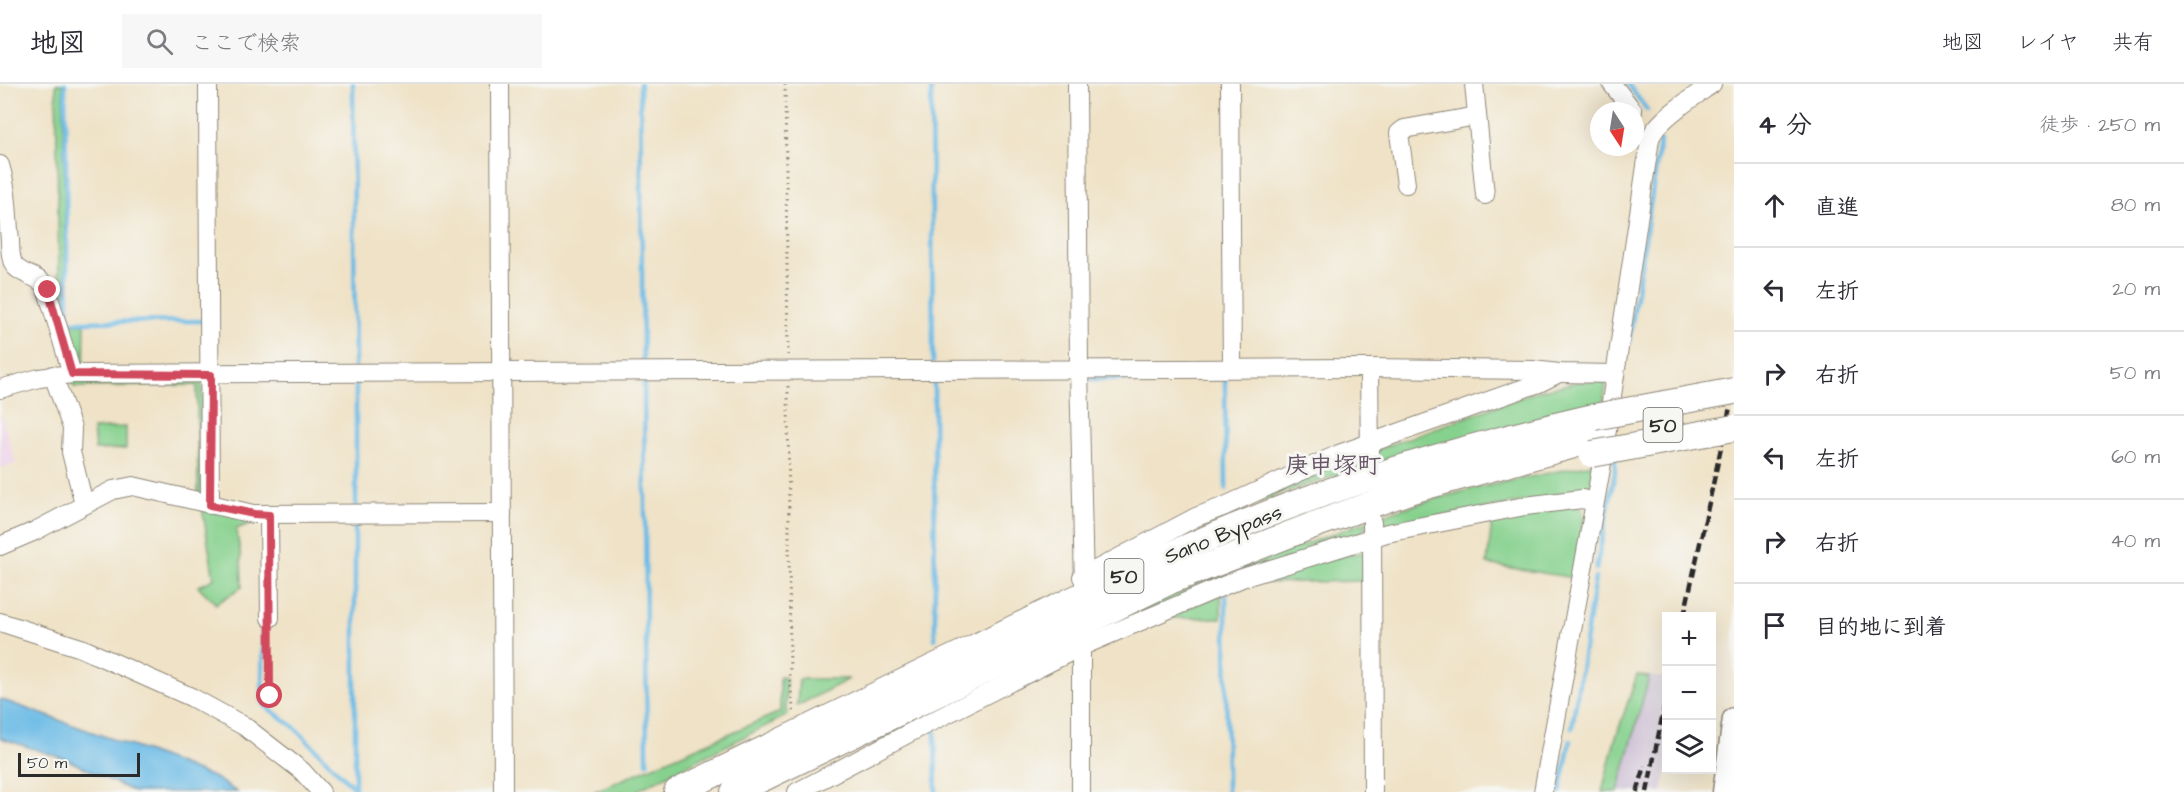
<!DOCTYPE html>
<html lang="ja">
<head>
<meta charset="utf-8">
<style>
  :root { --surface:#fff; --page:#f7f7f7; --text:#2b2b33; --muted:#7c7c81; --line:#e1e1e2 }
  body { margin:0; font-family:"Architects Daughter","Klee One",sans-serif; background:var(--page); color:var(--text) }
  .controls { position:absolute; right:18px; bottom:18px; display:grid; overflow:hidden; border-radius:0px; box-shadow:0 6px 24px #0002 }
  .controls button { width:54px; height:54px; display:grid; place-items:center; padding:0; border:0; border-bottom:2px solid var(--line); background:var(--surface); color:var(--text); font:30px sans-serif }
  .compass { position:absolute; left:1590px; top:18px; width:54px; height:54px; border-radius:50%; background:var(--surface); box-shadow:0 6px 24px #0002; rotate:168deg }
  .scale { position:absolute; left:18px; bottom:15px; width:122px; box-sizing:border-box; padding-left:6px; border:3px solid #2b2b2b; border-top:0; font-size:16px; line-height:21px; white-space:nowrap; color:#2b2b2b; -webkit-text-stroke:4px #f6f6f2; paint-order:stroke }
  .stop { position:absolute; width:18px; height:18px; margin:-14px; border:4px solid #d1495b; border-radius:50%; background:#fff }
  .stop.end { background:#d1495b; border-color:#fff; box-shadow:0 2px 6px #0008 }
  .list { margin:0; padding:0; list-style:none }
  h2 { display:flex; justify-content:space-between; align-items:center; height:78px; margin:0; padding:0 24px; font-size:26px }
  h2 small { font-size:20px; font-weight:400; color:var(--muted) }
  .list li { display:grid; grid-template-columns:39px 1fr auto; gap:18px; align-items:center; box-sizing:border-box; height:84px; padding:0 24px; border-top:2px solid var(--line) }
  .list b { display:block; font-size:22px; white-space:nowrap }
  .list em { font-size:20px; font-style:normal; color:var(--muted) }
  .icon { flex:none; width:33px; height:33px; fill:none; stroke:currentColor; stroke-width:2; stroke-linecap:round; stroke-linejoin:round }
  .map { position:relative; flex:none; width:1734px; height:708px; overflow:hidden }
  header { display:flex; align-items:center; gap:36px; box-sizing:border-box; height:84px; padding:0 30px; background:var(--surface); border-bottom:2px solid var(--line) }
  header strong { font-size:28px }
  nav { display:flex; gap:33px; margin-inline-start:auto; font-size:21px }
  .search { width:420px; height:54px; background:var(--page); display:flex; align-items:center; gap:15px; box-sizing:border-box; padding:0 21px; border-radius:0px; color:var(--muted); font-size:22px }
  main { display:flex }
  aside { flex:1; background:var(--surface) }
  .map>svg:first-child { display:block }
  .built { fill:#edd0e8 }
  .industrial { fill:#ccbed4 }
  .green { fill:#87d18e; stroke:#597e5c; stroke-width:1.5 }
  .water { fill:#6cbbe6; stroke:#4c7388; stroke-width:1.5 }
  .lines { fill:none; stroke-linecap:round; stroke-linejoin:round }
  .stream { stroke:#6cbbe6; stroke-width:4.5 }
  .minor-casing { stroke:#8d8678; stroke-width:20 }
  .major-casing { stroke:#8d8678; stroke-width:25 }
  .highway-casing { stroke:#8d8678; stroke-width:28 }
  .path { stroke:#8d8678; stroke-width:3; stroke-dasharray:1.5 4.5; stroke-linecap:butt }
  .minor { stroke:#fff; stroke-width:18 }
  .major { stroke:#fff; stroke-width:22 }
  .highway { stroke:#fff; stroke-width:26 }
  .rail { stroke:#2b2b2b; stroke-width:4.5; stroke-dasharray:9 4.5; stroke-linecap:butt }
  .highway-bridge-casing { stroke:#8d8678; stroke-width:28; stroke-linecap:butt }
  .highway-bridge { stroke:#fff; stroke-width:26 }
  .route { stroke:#d1495b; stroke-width:8 }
  .labels { text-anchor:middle; stroke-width:6; stroke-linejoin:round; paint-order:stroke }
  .shield { fill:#f6f6f2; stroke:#686867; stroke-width:1.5 }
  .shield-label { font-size:20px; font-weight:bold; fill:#2b2b2b }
  .street-label { font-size:21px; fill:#2b2b2b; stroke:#f6f6f2 }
  .quarter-label { font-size:24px; font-weight:bold; fill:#665467; stroke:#f6f6f2 }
</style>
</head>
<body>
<header>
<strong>地図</strong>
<div class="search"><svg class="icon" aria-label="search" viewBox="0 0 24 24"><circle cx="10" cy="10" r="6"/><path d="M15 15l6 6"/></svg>ここで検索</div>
<nav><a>地図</a><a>レイヤ</a><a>共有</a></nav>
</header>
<main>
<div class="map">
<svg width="1734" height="708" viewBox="0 0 1734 708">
  <rect width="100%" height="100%" fill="#f6f6f2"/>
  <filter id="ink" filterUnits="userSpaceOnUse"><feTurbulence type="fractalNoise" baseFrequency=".0167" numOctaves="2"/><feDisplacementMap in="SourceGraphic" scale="12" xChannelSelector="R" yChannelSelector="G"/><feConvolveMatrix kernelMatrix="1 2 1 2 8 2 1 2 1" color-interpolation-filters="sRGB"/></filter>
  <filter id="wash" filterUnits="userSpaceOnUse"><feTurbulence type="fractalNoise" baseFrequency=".008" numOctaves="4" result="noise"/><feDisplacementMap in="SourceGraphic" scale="24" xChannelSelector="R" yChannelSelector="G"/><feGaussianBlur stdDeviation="1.35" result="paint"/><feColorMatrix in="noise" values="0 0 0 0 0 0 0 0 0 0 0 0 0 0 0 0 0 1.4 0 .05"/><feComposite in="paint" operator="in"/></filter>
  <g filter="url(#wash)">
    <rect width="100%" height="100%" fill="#efe2c6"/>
    <!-- built -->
    <polygon class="built" points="0,328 16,380 0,384"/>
    <!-- industrial -->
    <polygon class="industrial" points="1637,591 1666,594 1667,686 1662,708 1602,708 1614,659"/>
    <!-- green -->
    <g class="green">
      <polygon points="56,0 63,0 66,240 85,240 84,286 79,286 52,200 59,197"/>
      <polygon points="71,297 202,297 202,413 198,412 197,301 74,303"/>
      <polygon points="1601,297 1606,300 1592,404 1580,408 1397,440 1381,441 1379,437 1365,442 1360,451 1092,548 1203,498 1400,425 1468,406 1592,380 1596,320 1390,374 1282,409 1192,445 1199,437 1358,370 1374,372 1381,364 1538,307 1577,298"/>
      <polygon points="126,343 126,365 95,366 93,345"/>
      <polygon points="1574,420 1582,424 1584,434 1573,494 1487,480 1492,437"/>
      <polygon points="202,423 260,436 236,445 241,472 242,503 216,520 198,502 214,495"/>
      <polygon points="1365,468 1365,497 1248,499 1310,478"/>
      <polygon points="1221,510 1221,534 1163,534"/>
      <polygon points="1637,591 1649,593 1618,708 1602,708 1614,659"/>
      <polygon points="780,593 786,594 786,626 788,631 634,708 593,708 780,628"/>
      <polygon points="799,595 849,595 797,622"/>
    </g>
    <!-- water -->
    <polygon class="water" points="0,615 151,669 215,694 237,708 134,708 68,676 0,654"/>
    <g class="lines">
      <!-- stream -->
      <g class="stream">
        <polyline points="65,0 68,238 203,237"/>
        <polyline points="353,0 355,285"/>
        <polyline points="640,0 643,276"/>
        <polyline points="931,0 933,278"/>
        <polyline points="1628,0 1647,26"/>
        <polyline points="1629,258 1660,57"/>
        <polyline points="1220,293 1225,293 1226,405"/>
        <polyline points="934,295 935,555"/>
        <polyline points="1091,295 1146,294"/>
        <polyline points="644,298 647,679"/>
        <polyline points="356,426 356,294"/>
        <polyline points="1596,485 1615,388 1615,373"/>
        <polyline points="1226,509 1227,708"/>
        <polyline points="263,535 262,616 265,622 294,643 355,705"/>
        <polyline points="1572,644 1595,494"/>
        <polyline points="935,645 936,708"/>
        <polyline points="355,705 355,435"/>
        <polyline points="1560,708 1570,657"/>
      </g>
    </g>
  </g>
  <g filter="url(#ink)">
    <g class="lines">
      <!-- minor casing -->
      <g class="minor-casing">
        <g id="minor">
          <polyline points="208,0 210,421"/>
          <polyline points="500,0 503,708"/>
          <polyline points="1077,0 1079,285 1084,502"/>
          <polyline points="1230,0 1232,284"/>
          <polyline points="1474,0 1485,111"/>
          <polyline points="1612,0 1633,27"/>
          <path d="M0 81C8 106 7 130 10 156 10 163 10 172 13 179 18 191 39 191 46 203L72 290"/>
          <polyline points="1406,100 1399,49 1404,45 1477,32"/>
          <polyline points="1369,284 1370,374"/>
          <polyline points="53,291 72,344 71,368 84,420"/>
          <polyline points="0,305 39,294 72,290 1369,284 1533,286 1559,289 1615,290"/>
          <polyline points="269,431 270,534"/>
          <polyline points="1372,438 1373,708"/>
          <polyline points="0,462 35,447 113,406 133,402 253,430 502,429"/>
          <polyline points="1082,493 1196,433 1225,422 1339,370 1539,299 1559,289"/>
          <polyline points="0,538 81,564 191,613 244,642 302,687 321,708"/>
          <polyline points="1077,552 1081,570 1081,708"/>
          <polyline points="797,708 915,646 1080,563 1242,494 1387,449 1525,422 1582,415 1594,418"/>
          <path d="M1543 708 1602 379 1650 55C1656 36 1695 12 1712 0"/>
        </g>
      </g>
      <!-- major casing -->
      <g class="major-casing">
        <polyline id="major" points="1724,708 1734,635"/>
      </g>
      <!-- highway casing -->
      <g class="highway-casing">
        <g id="highway">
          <path d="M677 708C777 659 877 611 978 562 1068 518 1157 474 1250 437 1362 392 1477 360 1594 333"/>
          <polyline points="734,708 1170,497 1311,442 1412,406 1592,356"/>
        </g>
      </g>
      <!-- path -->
      <g class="path">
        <polyline points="785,0 788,271"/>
        <polyline points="788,302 790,598 794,631"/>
        <polyline points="270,548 270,612"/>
      </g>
      <!-- minor -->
      <use href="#minor" class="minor"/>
      <!-- major -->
      <use href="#major" class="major"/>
      <!-- highway -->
      <use href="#highway" class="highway"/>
      <!-- rail -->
      <g class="rail">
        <polyline points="1684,532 1734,305"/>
        <polyline points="1637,708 1645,682"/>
        <polyline points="1647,708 1666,614"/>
      </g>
      <!-- highway-bridge casing -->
      <g class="highway-bridge-casing">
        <g id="highway-bridge">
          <polyline points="1594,333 1734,307"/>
          <polyline points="1592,370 1734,344"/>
        </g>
      </g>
      <!-- highway-bridge -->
      <use href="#highway-bridge" class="highway-bridge"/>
    </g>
  </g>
  <g class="lines" filter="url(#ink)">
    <!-- route -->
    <polyline class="route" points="48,206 72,290 211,291 210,421 254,430 269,431 270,612"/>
  </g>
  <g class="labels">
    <!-- shield labels -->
    <g class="shield">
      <rect x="1643.5" y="324" width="39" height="34" rx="4.5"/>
      <rect x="1104.5" y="475" width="39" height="34" rx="4.5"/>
    </g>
    <g class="shield-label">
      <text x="1663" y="348">50</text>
      <text x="1124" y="499">50</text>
    </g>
    <!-- street labels -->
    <g class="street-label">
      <text transform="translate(1223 450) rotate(-22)" y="7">Sano Bypass</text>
    </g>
    <!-- quarter labels -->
    <g class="quarter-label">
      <text x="1333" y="389">庚申塚町</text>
    </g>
  </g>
</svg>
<div class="controls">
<button>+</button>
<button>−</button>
<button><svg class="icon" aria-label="layers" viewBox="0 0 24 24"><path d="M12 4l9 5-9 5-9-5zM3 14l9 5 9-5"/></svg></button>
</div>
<svg class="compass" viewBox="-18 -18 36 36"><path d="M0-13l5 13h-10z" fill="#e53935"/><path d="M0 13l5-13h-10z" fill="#7c7c81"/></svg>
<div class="scale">50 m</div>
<div class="stop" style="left:270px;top:612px"></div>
<div class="stop end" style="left:48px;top:206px"></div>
</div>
<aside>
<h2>4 分<small>徒歩 · 250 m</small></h2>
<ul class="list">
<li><svg class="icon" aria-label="ahead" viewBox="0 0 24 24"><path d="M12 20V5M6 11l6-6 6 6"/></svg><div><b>直進</b></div><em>80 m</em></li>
<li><svg class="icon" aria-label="left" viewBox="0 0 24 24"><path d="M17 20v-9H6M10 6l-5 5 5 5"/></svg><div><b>左折</b></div><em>20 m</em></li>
<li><svg class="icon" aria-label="right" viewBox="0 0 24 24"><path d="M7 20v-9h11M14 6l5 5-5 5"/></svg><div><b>右折</b></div><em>50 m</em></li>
<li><svg class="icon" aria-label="left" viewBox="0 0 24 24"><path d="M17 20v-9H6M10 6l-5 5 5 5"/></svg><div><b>左折</b></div><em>60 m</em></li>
<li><svg class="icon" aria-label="right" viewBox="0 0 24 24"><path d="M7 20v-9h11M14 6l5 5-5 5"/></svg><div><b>右折</b></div><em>40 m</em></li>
<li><svg class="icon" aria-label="arrive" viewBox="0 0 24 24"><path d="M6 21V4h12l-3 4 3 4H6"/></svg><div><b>目的地に到着</b></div></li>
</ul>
</aside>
</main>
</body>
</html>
